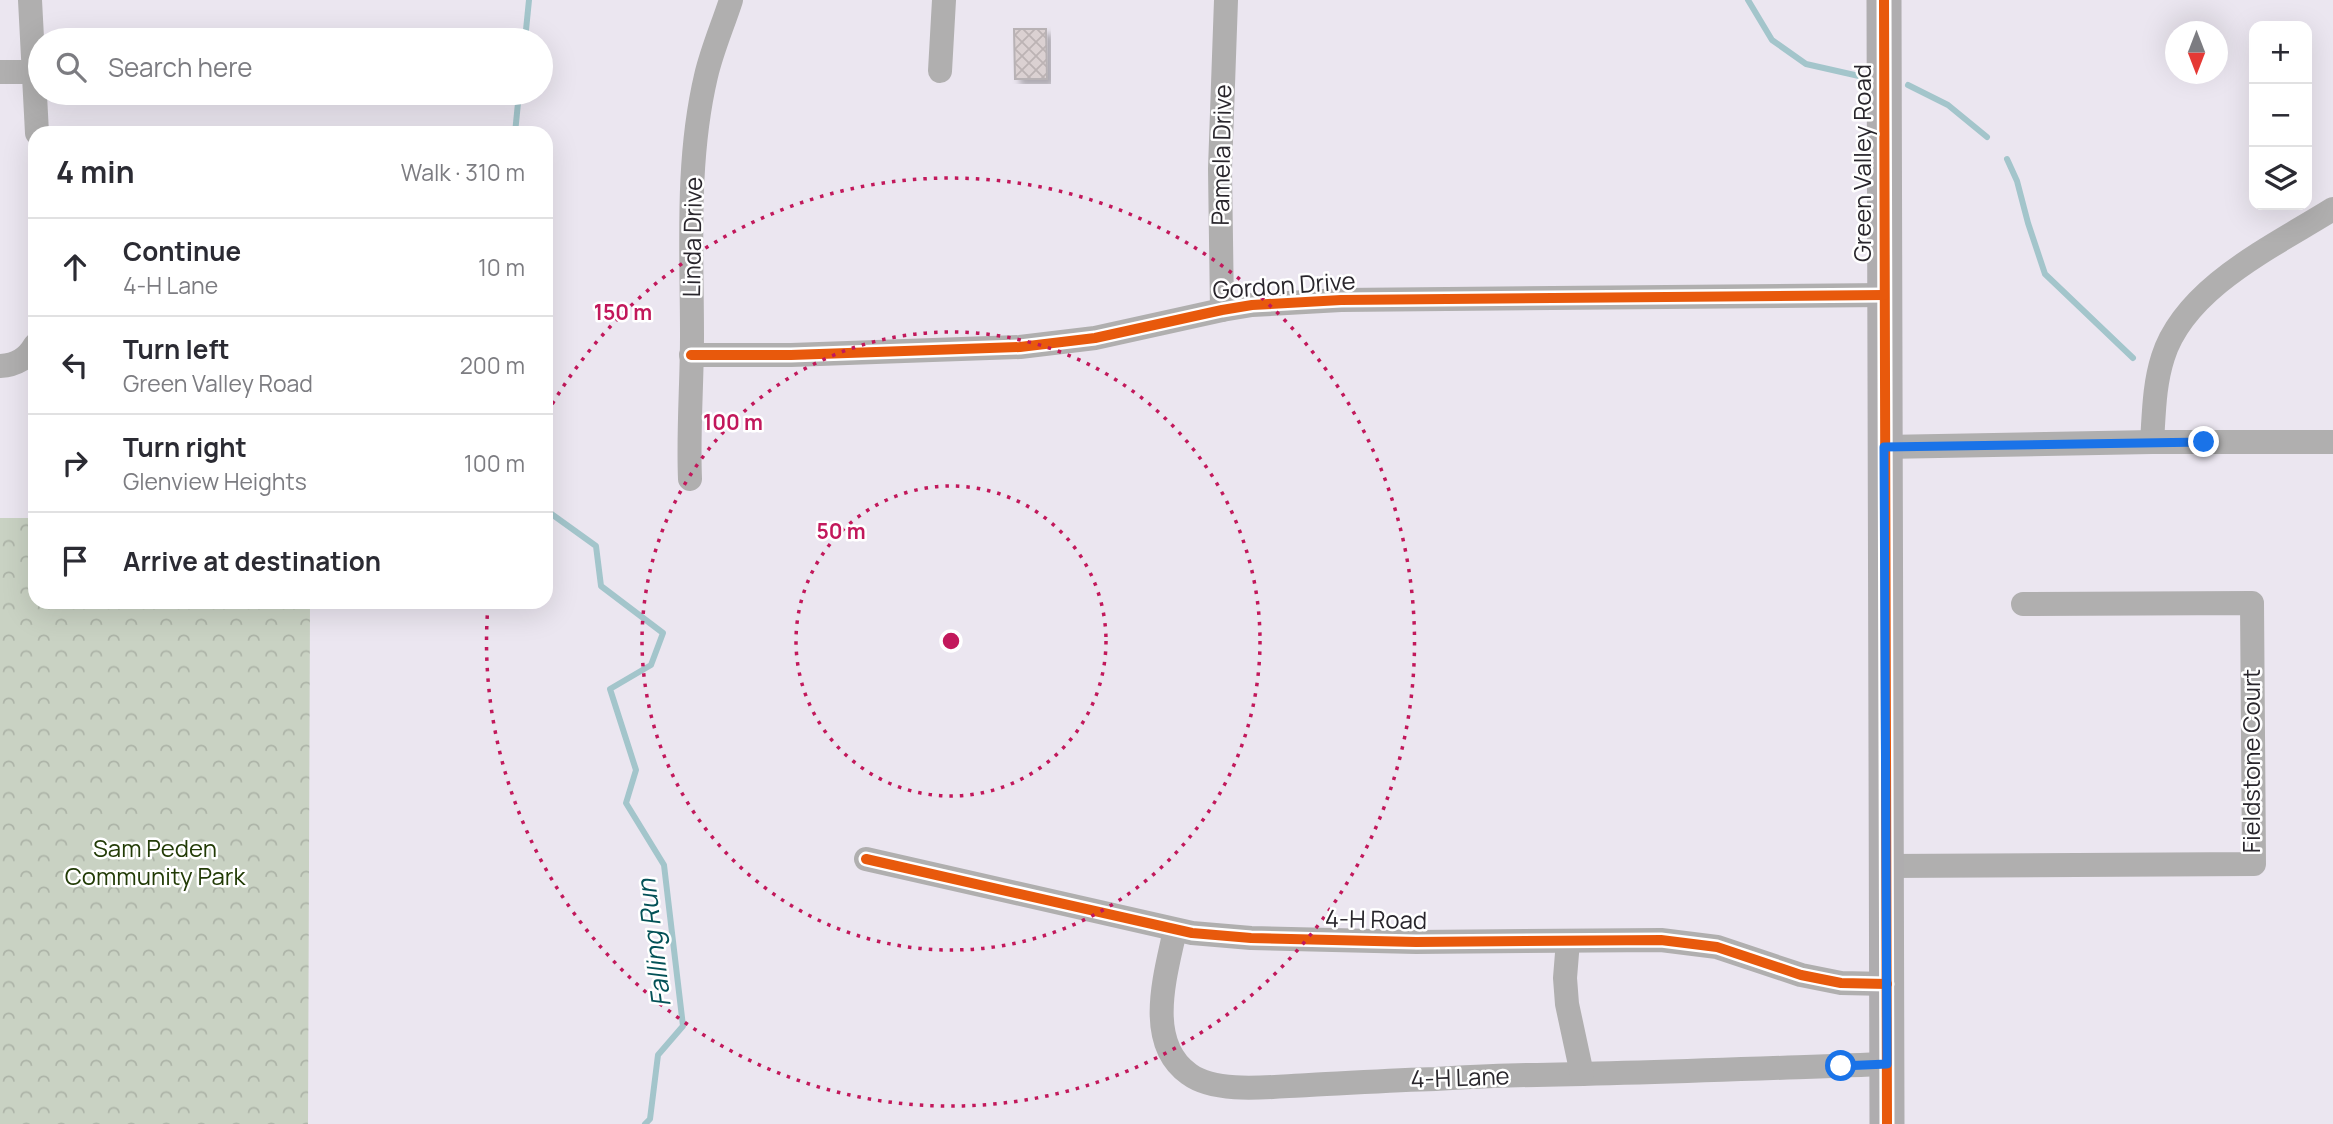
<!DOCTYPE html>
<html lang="en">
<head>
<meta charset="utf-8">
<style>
  :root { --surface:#fff; --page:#f7f7f7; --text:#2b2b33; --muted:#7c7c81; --line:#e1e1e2 }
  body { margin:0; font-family:Manrope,sans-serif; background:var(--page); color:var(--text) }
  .controls { position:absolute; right:21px; top:21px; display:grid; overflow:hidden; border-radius:14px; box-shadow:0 7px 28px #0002 }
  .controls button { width:63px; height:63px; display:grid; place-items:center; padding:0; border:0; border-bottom:2px solid var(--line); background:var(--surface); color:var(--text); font:35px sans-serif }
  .compass { position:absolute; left:2165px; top:21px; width:63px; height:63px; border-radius:50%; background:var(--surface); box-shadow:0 7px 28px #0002; rotate:180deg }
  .stop { position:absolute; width:21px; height:21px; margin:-16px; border:5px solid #1a73e8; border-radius:50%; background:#fff }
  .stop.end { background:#1a73e8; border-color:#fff; box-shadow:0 2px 7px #0008 }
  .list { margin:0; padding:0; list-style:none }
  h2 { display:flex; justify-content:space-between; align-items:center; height:91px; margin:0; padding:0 28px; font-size:30px }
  h2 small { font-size:23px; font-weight:400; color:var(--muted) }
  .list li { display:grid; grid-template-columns:46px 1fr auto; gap:21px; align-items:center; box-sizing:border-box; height:98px; padding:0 28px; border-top:2px solid var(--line) }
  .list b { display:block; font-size:26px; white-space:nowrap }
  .list p { margin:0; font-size:23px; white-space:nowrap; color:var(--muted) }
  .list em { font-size:23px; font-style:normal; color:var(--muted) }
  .icon { flex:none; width:38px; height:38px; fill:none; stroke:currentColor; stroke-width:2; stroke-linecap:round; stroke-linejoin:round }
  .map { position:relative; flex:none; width:2333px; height:1124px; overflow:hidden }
  .search { position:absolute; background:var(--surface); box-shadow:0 7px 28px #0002; left:28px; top:28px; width:525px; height:77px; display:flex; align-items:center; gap:18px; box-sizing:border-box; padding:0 24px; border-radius:38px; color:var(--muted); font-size:26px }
  .panel { position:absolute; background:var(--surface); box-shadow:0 7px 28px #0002; left:28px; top:126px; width:525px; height:483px; border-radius:21px }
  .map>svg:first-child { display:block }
  .park { fill:url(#park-crowns) }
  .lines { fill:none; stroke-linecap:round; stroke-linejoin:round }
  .stream { stroke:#a3c5cb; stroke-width:6 }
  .building { fill:url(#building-cross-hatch); stroke:#b8b2b5; stroke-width:2; filter:url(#shadow) }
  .street { stroke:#b0afaf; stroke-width:24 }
  .secondary { stroke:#afadaf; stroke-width:35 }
  .cycleway-casing { stroke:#fff; stroke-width:15 }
  .cycleway { stroke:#e8590c; stroke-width:10 }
  .route { stroke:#1a73e8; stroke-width:9 }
  .ring { fill:none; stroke:#c2185b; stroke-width:3.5; stroke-dasharray:3.5 7 }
  .labels { text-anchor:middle; stroke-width:5; stroke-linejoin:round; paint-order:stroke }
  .street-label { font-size:24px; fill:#29262c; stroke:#fff }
  .park-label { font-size:24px; fill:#223b06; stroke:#fff }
  .water-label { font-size:26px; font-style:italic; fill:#035157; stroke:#fff }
  .centre { fill:#c2185b; stroke:#fff; stroke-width:3.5 }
  .ring-label { font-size:21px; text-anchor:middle; font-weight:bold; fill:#c2185b; stroke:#fff; stroke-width:5; stroke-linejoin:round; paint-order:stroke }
</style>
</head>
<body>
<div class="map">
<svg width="2333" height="1124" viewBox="0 0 2333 1124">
  <defs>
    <pattern id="park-crowns" width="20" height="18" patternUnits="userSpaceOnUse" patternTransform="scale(1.75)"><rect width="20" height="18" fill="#c9d2c3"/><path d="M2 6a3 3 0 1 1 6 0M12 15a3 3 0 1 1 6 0" fill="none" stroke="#adb4a8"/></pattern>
    <pattern id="building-cross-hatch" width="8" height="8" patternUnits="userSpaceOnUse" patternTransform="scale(1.75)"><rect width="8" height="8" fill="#dbd1d2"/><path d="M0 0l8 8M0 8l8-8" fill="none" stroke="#bcb3b4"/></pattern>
    <filter id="shadow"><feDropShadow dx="6" dy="6" stdDeviation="3.5" flood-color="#0004"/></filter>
  </defs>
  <rect width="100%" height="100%" fill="#ebe6f0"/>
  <!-- park -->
  <polygon class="park" points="0,518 35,518 35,602 310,602 308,1124 0,1124"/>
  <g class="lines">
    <!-- stream -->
    <g class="stream">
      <polyline points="1748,0 1772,40 1806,64 1859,76"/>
      <polyline points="525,40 529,0"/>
      <polyline points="1908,85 1948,105 1987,137"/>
      <polyline points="515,133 519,93"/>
      <polyline points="2007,159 2017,181 2028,223 2045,274 2133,358"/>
      <polyline points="546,510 596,546 601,586 663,633 651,665 610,689 636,770 626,803 664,865 683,1026 658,1055 650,1119 645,1124"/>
    </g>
  </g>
  <!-- building -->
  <polygon class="building" points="1014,29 1046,29 1047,79 1015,79"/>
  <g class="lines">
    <!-- street -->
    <g class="street">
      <polyline points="30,0 37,133"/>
      <polyline points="940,71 944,0"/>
      <polyline points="0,72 34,72"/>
      <polyline points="1222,310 1220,169 1226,0"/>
      <polyline points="691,355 791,355 1020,347 1095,338 1222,310 1252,305 1341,300 1884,295"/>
      <path d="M0 366C16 365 27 359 35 345"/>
      <path d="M2152 442C2154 413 2154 385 2163 357 2185 287 2274 246 2333 209"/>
      <polyline points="1884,447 2152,442 2333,442"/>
      <path d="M690 479C688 431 692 384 692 336 692 249 686 161 706 76 712 50 723 25 731 0"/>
      <polyline points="866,859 1192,933 1251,938 1416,942 1661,940 1717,947 1801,975 1841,983 1887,984"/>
      <polyline points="1886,866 2254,864 2252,603 2023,604"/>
      <path d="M1175 930C1166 974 1144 1042 1189 1074 1217 1095 1276 1086 1309 1085 1351 1083 1394 1080 1436 1079 1470 1077 1503 1075 1537 1075 1654 1073 1770 1068 1887 1064"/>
      <polyline points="1568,941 1565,978 1567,1004 1582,1074"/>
    </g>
    <!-- secondary -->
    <polyline class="secondary" points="1884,0 1887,1124"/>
    <!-- cycleway casing -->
    <g class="cycleway-casing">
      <g id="cycleway">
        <polyline points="1884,0 1887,1124"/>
        <polyline points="691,355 791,355 1020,347 1095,338 1222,310 1252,305 1341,300 1884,295"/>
        <polyline points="866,859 1192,933 1251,938 1416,942 1661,940 1717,947 1801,975 1841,983 1887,984"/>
      </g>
    </g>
    <!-- cycleway -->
    <use href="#cycleway" class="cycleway"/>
  </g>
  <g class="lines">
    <!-- route -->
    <polyline class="route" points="1841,1066 1887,1064 1884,447 2204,442"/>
  </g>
  <!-- distance rings -->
  <g class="ring">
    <circle cx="951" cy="641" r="155"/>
    <circle cx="951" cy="641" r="309"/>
    <path d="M547 413A464 464 0 1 1 488 605"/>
  </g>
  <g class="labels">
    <!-- street labels -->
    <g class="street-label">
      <text transform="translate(1222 155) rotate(-89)" y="8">Pamela Drive</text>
      <text transform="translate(1863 163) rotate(-90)" y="8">Green Valley Road</text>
      <text transform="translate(693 237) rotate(-89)" y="8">Linda Drive</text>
      <text transform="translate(1284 286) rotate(-4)" y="8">Gordon Drive</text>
      <text transform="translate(2252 761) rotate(-90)" y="8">Fieldstone Court</text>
      <text transform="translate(1376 920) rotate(1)" y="8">4-H Road</text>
      <text transform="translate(1460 1078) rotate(-2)" y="8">4-H Lane</text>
    </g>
    <!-- park labels -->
    <g class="park-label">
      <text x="155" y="857">Sam Peden<tspan x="155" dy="28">Community Park</tspan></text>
    </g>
    <!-- water labels -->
    <g class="water-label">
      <text transform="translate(654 943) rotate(-97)" y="9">Falling Run</text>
    </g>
  </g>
  <circle cx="951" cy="641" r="10" class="centre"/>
  <g class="ring-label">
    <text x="623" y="320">150 m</text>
    <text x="733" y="430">100 m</text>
    <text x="841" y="539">50 m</text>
  </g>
</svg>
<div class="controls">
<button>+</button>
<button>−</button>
<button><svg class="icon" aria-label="layers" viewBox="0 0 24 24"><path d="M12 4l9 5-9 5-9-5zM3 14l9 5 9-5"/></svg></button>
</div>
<svg class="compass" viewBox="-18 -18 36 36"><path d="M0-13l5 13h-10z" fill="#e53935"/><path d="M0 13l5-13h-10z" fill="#7c7c81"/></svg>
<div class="stop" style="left:1841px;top:1066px"></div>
<div class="stop end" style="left:2204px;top:442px"></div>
<div class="search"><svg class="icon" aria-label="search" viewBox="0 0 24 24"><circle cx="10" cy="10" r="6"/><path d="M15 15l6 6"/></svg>Search here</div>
<section class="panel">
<h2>4 min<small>Walk · 310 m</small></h2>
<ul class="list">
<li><svg class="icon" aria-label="ahead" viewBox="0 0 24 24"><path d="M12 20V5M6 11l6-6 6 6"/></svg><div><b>Continue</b><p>4-H Lane</p></div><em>10 m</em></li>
<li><svg class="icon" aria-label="left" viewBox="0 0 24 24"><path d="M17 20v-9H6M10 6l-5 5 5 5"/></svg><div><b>Turn left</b><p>Green Valley Road</p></div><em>200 m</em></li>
<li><svg class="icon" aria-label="right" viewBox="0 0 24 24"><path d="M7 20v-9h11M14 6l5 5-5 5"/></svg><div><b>Turn right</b><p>Glenview Heights</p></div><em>100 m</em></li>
<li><svg class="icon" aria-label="arrive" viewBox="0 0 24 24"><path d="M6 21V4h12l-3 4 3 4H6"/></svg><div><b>Arrive at destination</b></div></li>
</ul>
</section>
</div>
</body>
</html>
